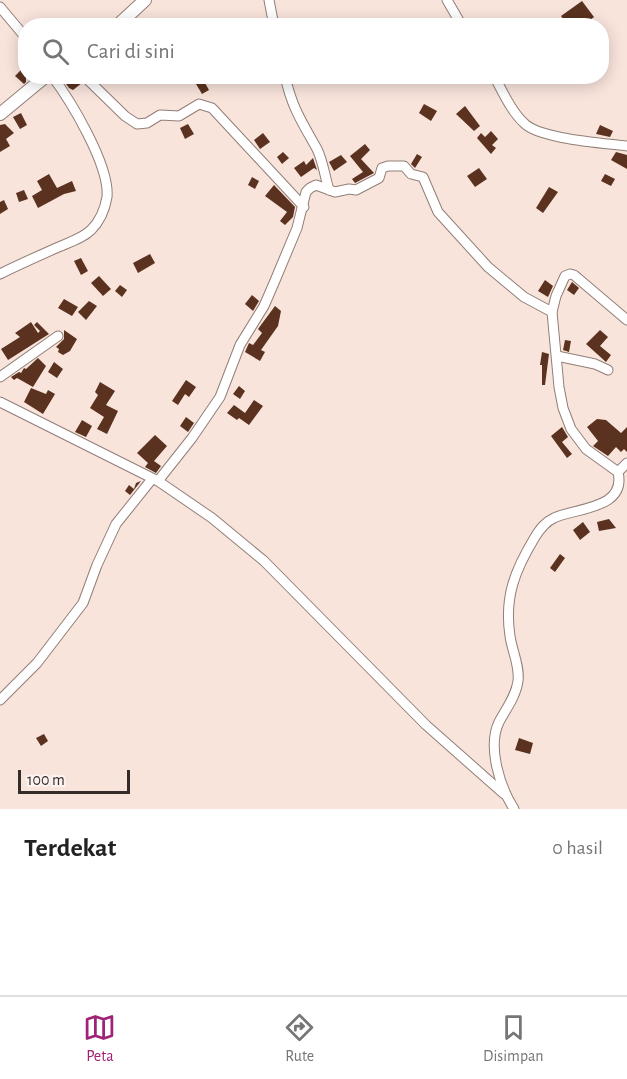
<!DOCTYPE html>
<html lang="id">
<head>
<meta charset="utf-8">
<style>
  :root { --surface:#fff; --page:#f6f6f6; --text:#222; --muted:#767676; --line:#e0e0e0; --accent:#9f2277 }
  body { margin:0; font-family:"Alegreya Sans",sans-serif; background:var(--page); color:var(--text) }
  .scale { position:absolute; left:18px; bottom:15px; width:112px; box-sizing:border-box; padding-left:6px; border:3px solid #342c29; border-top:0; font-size:16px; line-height:21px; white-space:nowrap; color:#342c29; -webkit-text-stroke:4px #fdf4f1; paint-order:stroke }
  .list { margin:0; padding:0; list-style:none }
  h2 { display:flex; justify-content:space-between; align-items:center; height:78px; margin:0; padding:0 24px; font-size:26px }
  h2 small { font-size:20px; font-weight:400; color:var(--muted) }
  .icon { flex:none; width:33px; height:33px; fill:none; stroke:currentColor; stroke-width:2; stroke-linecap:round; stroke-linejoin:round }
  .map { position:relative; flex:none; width:627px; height:809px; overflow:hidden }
  .search { position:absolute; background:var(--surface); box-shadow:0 3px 15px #0003; left:18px; right:18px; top:18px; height:66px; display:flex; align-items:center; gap:15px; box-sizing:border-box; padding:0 21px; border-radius:24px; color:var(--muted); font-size:22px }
  .sheet { height:186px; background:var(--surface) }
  nav { display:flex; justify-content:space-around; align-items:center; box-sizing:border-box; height:84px; border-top:2px solid var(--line); background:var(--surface); font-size:16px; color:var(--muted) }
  nav a { display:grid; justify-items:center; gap:3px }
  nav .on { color:var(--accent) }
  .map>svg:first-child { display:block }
  .building { fill:#5a321f }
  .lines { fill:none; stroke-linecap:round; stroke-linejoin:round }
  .street-casing { stroke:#917e77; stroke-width:11 }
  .secondary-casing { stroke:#917e77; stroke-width:14 }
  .street { stroke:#fff; stroke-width:9 }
  .secondary { stroke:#fff; stroke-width:12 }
</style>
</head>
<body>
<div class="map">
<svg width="627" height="809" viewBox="0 0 627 809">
  <rect width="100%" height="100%" fill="#f9e4dc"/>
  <!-- building -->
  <g class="building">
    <polygon points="582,1 594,17 583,26 568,26 561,16"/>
    <polygon points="26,65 26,82 24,84 15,76"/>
    <polygon points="77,76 82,83 73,90 69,88 61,77"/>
    <polygon points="198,76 201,76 209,90 202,94 193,79"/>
    <polygon points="424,104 437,111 431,121 419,113"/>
    <polygon points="465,106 480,126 474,131 456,114"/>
    <polygon points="21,113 27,125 20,129 13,117"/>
    <polygon points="5,124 14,133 6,139 10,146 0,152 0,125"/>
    <polygon points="188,124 194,134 185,139 180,128"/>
    <polygon points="600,125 613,131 610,137 596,134"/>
    <polygon points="491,131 498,139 492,145 496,148 491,154 477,138 481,133 485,137"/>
    <polygon points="263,133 270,142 260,149 254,140"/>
    <polygon points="365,144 370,150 361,159 374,173 355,183 352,179 363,172 350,156"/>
    <polygon points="283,152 289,158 282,164 277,157"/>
    <polygon points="616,152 627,155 627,169 611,160"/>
    <polygon points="417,154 422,157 415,168 411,164"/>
    <polygon points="341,155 347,162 334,171 329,162"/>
    <polygon points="313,158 317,170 314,168 301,177 294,168 304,161 306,165"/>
    <polygon points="479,168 487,179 475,187 467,176"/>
    <polygon points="49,174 57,188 72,181 76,191 64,194 38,208 32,196 42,190 37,181"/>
    <polygon points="605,174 615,179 611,186 601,181"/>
    <polygon points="252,177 259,181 255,189 248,185"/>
    <polygon points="274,185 295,207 293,217 285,225 280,221 287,212 265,196"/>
    <polygon points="549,187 558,192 543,213 536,208"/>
    <polygon points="24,190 28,199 19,202 16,193"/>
    <polygon points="4,200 8,209 0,214 0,202"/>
    <polygon points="150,254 155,263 138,273 133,263"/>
    <polygon points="81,258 88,271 81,275 74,261"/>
    <polygon points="99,276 111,289 103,296 91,283"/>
    <polygon points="545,280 553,286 548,297 538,291"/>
    <polygon points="572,282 579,288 574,295 567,290"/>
    <polygon points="120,285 127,290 122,297 115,291"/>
    <polygon points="252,295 259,301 253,311 245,304"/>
    <polygon points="64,299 78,307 72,316 58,308"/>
    <polygon points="89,301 97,306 86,320 78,312"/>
    <polygon points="275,306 281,311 278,326 261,350 265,352 260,361 245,352 249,343 253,345 262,333 258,329"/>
    <polygon points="31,322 38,333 40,331 34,325 37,322 49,334 8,360 1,349 20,337 15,333"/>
    <polygon points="64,330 77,339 70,351 63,355 58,352 59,349 56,347 64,339"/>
    <polygon points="600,330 608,337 600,346 611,355 606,362 586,344"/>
    <polygon points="565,340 571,341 569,352 563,350"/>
    <polygon points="542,352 549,354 545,385 542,385 542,365 540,365"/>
    <polygon points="38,358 46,366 33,387 17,378 14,380 11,377 19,372 21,373 24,368 26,369"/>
    <polygon points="54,362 63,369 57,378 48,372"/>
    <polygon points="186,380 196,387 189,397 185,394 178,405 172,401"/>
    <polygon points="100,382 115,391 106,405 118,411 107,434 97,429 104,417 90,408 98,395 95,392"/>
    <polygon points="239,386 245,391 240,399 233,394"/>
    <polygon points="31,388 46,394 48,390 55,394 43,414 24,402"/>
    <polygon points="254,400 263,406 249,425 239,418 237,420 227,413 234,405 245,413"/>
    <polygon points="186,417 194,423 188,432 180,426"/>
    <polygon points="597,419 606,420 621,433 627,427 627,452 624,449 621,452 616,447 608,456 593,446 598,441 587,427"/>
    <polygon points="82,420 92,426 86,437 75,432"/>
    <polygon points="562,427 568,437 562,442 572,454 567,458 551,436"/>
    <polygon points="155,435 167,446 154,461 161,466 156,473 145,467 148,463 137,453"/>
    <polygon points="141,481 130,495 125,491 129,485 134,489 136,483"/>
    <polygon points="609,519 616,528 599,531 597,522"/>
    <polygon points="583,522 590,532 580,540 573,530"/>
    <polygon points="560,554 565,558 555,572 550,568"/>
    <polygon points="44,734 48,741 41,746 36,738"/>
    <polygon points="519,738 533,743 530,754 515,750"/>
  </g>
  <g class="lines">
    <!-- street casing -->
    <g class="street-casing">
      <g id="street">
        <polyline points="269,0 274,26"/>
        <polyline points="447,0 462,26"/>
        <polyline points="0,7 26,38"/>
        <polyline points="84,76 125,116 137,124 147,123 160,115 179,116 199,104 212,108 304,207"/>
        <path d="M285 76C292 108 302 122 317 149 323 161 325 177 329 190"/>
        <path d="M494 76C503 92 511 111 524 123 539 139 604 143 627 146"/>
        <path d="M0 274C18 265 36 257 54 249 67 243 82 239 91 230 100 221 105 209 107 197 110 166 71 101 52 76"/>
        <polyline points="557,356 595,364 608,370"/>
        <polyline points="0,377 58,336"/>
        <polyline points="0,402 158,481 212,518 264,561 426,725 504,794"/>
        <polyline points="618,472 586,449 571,429 563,408 559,387 552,312 556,296 565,276 570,274 574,275 627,320"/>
        <polyline points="158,481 192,438 220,397 240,345 264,306 274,283 297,228 306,192 310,188 316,185 335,192 349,189 356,190 379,178 382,168 388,166 404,166 411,174 423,177 438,212 488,267 524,297 552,312"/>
        <polyline points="0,700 37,663 83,603 97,565 116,524 152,479"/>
        <path d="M514 809C500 787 487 747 499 722 506 709 516 696 518 681 520 666 512 651 510 636 504 597 515 570 535 537 540 529 545 522 554 518 573 508 627 510 618 472L627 463"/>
      </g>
    </g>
    <!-- secondary casing -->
    <g class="secondary-casing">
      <g id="secondary">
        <polyline points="117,26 145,0"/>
        <polyline points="0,114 46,76"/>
      </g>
    </g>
    <!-- street -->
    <use href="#street" class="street"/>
    <!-- secondary -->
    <use href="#secondary" class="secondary"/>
  </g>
</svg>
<div class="scale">100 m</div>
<div class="search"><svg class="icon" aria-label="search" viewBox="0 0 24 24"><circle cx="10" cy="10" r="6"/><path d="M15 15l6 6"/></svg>Cari di sini</div>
</div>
<section class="sheet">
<h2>Terdekat<small>0 hasil</small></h2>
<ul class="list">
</ul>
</section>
<nav>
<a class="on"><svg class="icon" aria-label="map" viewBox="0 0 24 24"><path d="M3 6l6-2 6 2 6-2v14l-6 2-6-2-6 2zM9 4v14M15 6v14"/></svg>Peta</a>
<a><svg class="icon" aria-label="directions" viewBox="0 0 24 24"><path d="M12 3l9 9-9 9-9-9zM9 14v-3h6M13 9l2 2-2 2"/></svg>Rute</a>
<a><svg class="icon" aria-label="saved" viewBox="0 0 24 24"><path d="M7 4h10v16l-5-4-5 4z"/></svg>Disimpan</a>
</nav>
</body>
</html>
